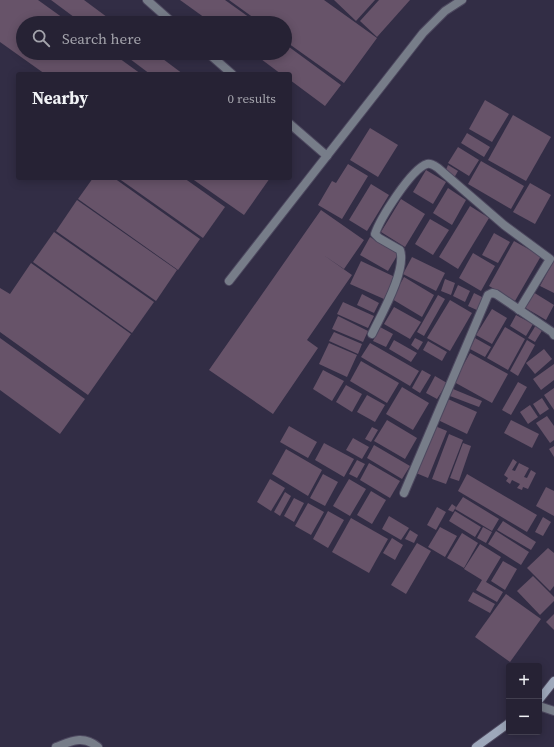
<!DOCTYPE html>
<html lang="en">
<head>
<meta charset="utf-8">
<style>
  :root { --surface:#262234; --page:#2e2a3c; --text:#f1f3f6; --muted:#a4a4ac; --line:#423f4f }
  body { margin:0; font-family:"Source Serif 4",serif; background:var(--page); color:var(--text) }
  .controls { position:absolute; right:12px; bottom:12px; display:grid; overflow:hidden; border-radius:4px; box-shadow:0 2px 10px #0003 }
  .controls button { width:36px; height:36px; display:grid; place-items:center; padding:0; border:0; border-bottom:1px solid var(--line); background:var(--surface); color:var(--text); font:20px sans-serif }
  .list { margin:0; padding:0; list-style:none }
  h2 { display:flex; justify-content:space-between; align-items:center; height:52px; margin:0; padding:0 16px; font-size:17px }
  h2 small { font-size:13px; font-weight:400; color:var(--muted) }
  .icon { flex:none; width:22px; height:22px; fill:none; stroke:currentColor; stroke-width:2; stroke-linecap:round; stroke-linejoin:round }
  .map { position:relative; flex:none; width:554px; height:747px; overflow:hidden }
  .search { position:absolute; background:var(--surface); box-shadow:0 2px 10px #0003; left:16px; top:16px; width:276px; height:44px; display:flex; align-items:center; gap:10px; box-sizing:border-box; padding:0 14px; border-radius:22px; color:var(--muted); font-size:15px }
  .panel { position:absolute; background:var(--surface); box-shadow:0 2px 10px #0003; left:16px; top:72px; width:276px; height:108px; border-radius:4px }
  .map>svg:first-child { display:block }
  .building { fill:#675369 }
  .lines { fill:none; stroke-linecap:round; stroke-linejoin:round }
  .lane-casing { stroke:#4d485f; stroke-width:10 }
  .street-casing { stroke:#4d485f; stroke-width:10 }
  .secondary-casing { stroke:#4d485f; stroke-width:10 }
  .lane { stroke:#777d89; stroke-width:8 }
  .street { stroke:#777d89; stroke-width:8 }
  .secondary { stroke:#9ea8bb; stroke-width:8 }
</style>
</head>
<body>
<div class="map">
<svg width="554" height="747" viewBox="0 0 554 747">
  <rect width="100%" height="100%" fill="#322d45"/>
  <!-- building -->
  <g class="building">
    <polygon points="0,0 38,0 70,23 23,23 23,53 112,53 141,74 45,74 0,42"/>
    <polygon points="51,0 84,0 115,23 82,23"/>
    <polygon points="180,0 225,0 257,23 212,23"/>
    <polygon points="229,0 324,0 377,38 344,83 285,41 285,23 261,23"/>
    <polygon points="334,0 375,0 356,21"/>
    <polygon points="379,0 410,0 377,37 360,21"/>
    <polygon points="285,44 341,85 325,106 290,80 290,74 281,74 253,53 285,53"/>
    <polygon points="122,53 155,53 183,74 150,74"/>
    <polygon points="485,100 509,114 492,142 469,129"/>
    <polygon points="513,115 551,137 526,181 488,160"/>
    <polygon points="370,128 398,145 378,177 350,160"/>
    <polygon points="467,133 490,147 484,157 461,143"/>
    <polygon points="458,147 479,160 469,176 448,163"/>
    <polygon points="481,161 524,186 511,209 468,184"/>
    <polygon points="348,164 368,176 342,219 318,205 332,181 336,183"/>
    <polygon points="448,165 458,171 454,178 445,172"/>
    <polygon points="426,170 446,182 433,204 413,192"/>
    <polygon points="93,178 114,178 200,239 178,270 78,199"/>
    <polygon points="118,178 184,178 225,207 203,238"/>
    <polygon points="191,178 270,178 244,215"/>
    <polygon points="530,183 551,195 535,224 513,212"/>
    <polygon points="371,184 389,195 367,231 349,220"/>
    <polygon points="448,188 466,200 452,225 433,213"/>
    <polygon points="401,199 425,214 405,247 381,232"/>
    <polygon points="77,200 177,270 156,301 56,231"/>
    <polygon points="470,206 489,218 458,269 439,257"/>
    <polygon points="321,210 364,240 344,269 322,254 352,275 307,340 318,348 273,414 209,370"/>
    <polygon points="430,219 449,230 433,255 415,244"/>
    <polygon points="54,232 154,302 132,333 33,262"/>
    <polygon points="494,233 510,242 498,263 482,255"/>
    <polygon points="370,237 398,254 388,271 360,255"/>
    <polygon points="514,241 541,256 515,301 489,286"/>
    <polygon points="473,253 495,266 481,291 459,278"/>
    <polygon points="412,257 445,273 436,291 403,274"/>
    <polygon points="554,260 554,293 540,286"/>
    <polygon points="361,261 395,277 384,299 350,284"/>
    <polygon points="31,263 131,334 88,395 0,332 0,288 10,294"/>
    <polygon points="404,277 434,295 422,317 392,299"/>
    <polygon points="445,279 455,283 451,295 441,291"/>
    <polygon points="458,285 470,291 465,302 453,296"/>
    <polygon points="533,292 554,305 546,320 524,307"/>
    <polygon points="474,293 484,298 479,311 468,306"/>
    <polygon points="362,294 379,303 374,313 357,305"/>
    <polygon points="438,295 445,299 424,336 417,332"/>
    <polygon points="450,300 472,313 450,351 427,338"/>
    <polygon points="343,302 374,316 368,328 337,314"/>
    <polygon points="394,307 421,322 410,339 384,324"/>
    <polygon points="492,309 507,318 492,344 476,335"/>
    <polygon points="516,315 533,324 526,336 510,326"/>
    <polygon points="338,316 368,331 363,342 332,329"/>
    <polygon points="536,325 543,329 535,342 528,338"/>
    <polygon points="380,327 393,334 386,347 373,341"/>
    <polygon points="505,327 525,339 508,370 487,358"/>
    <polygon points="334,332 362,344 358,354 329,341"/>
    <polygon points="0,338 85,399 60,434 0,390"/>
    <polygon points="415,338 423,342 418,350 411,345"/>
    <polygon points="475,338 491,347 485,357 470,349"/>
    <polygon points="394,340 417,353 411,362 389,349"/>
    <polygon points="527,340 535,345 518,376 510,371"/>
    <polygon points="428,341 447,352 442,361 423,350"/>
    <polygon points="329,343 357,355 347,377 319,364"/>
    <polygon points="370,343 419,371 410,386 361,357"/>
    <polygon points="544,349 552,359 535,374 526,363"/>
    <polygon points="470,353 508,374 492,403 454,382"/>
    <polygon points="361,361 399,383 387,403 350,381"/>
    <polygon points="554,364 554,380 541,390 533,379"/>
    <polygon points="323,370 344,381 332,401 313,389"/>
    <polygon points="422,370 431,375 420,393 412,388"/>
    <polygon points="435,376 447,383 437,399 426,393"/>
    <polygon points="518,382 527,387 511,415 502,410"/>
    <polygon points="346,385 362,394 352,412 336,402"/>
    <polygon points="402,387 429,403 413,430 386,414"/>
    <polygon points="554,388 554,410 544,395"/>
    <polygon points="453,389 482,401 479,407 450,396"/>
    <polygon points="367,395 385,405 375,422 357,412"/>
    <polygon points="542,398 549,409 540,415 533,404"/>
    <polygon points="448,399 477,412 467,434 438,420"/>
    <polygon points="530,405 538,417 528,424 520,412"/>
    <polygon points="547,416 554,426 554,440 550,443 536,423"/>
    <polygon points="387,420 417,438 405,459 374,441"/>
    <polygon points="511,420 539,434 532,448 504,433"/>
    <polygon points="289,426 317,442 308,458 280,442"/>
    <polygon points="435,426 447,431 428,478 416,473"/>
    <polygon points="372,427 378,430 371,442 365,439"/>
    <polygon points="449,434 463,440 446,484 432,479"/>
    <polygon points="353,438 369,447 362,459 346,450"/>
    <polygon points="324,443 354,459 344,477 315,460"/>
    <polygon points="463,443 471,446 459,481 450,478"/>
    <polygon points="374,445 410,466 402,479 367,458"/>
    <polygon points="554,446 554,457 549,449"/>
    <polygon points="286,449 322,470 308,496 272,474"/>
    <polygon points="513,459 517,462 512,470 515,471 519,463 529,468 524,477 527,478 531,470 536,473 528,489 523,487 522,490 517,488 520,484 512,480 510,484 506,481 508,478 504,475"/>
    <polygon points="357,460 365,464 357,478 349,474"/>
    <polygon points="369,463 400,481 390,498 360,480"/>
    <polygon points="323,474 338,482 325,506 310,498"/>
    <polygon points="467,474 537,515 527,532 458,491"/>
    <polygon points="270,479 285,488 271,511 257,502"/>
    <polygon points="349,479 366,489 350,516 333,506"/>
    <polygon points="546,487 554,491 554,516 536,506"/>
    <polygon points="371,491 386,500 372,524 357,515"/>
    <polygon points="285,492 291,496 280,516 274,512"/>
    <polygon points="463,497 499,519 492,531 455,509"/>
    <polygon points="294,498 304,503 294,522 284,516"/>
    <polygon points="308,503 324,512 311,535 295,526"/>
    <polygon points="452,504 456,507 453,512 448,510"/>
    <polygon points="437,507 446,512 436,530 427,525"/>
    <polygon points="328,511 344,520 328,548 313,539"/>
    <polygon points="455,511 481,527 475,537 449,521"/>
    <polygon points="389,516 409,528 401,540 382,529"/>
    <polygon points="543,517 551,522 543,536 535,532"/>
    <polygon points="351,518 388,539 369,573 332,552"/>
    <polygon points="503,521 536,542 531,550 497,530"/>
    <polygon points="440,527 457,536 445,557 428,547"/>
    <polygon points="483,527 492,532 486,543 477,538"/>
    <polygon points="410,530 418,535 414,543 405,539"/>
    <polygon points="496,531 529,552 521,565 488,544"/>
    <polygon points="462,533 478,543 464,568 447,558"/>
    <polygon points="392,538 403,545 395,560 383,553"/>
    <polygon points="417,543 431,551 406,594 391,585"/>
    <polygon points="480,544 501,557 486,582 503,592 497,602 476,590 482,580 464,569"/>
    <polygon points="548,548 554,553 554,586 550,591 527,568"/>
    <polygon points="503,561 517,569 505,590 491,581"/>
    <polygon points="533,576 554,597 554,601 540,615 517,591"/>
    <polygon points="473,592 495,604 490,613 468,601"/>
    <polygon points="506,594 541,619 510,662 475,637"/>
    <polygon points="554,614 554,630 546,622"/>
  </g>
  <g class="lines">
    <!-- lane casing -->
    <g class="lane-casing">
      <g id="lane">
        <polyline points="147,0 173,23"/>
        <polyline points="208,53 232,74"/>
        <polyline points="290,124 327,156"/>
        <polyline points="229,281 423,33 445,11 462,0"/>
      </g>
    </g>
    <!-- street casing -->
    <g class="street-casing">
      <g id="street">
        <path d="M372 334C381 315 407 270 400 250L379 238 375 234C380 219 411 169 427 164 431 163 435 166 438 168L504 225 550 259 519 310"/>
        <polyline points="404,493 488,295 492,293 496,294 552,332 554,335"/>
        <polyline points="539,706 554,711"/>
        <path d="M56 747C72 741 83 735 98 747"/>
      </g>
    </g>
    <!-- secondary casing -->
    <g class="secondary-casing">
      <g id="secondary">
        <polyline points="539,700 554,681"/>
        <polyline points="476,747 509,723"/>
      </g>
    </g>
    <!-- lane -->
    <use href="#lane" class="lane"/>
    <!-- street -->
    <use href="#street" class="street"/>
    <!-- secondary -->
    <use href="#secondary" class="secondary"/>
  </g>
</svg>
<div class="controls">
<button>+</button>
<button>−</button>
</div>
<div class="search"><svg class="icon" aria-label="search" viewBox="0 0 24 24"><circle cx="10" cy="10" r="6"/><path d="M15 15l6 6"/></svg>Search here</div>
<section class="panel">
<h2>Nearby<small>0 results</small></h2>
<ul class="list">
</ul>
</section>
</div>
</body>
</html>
